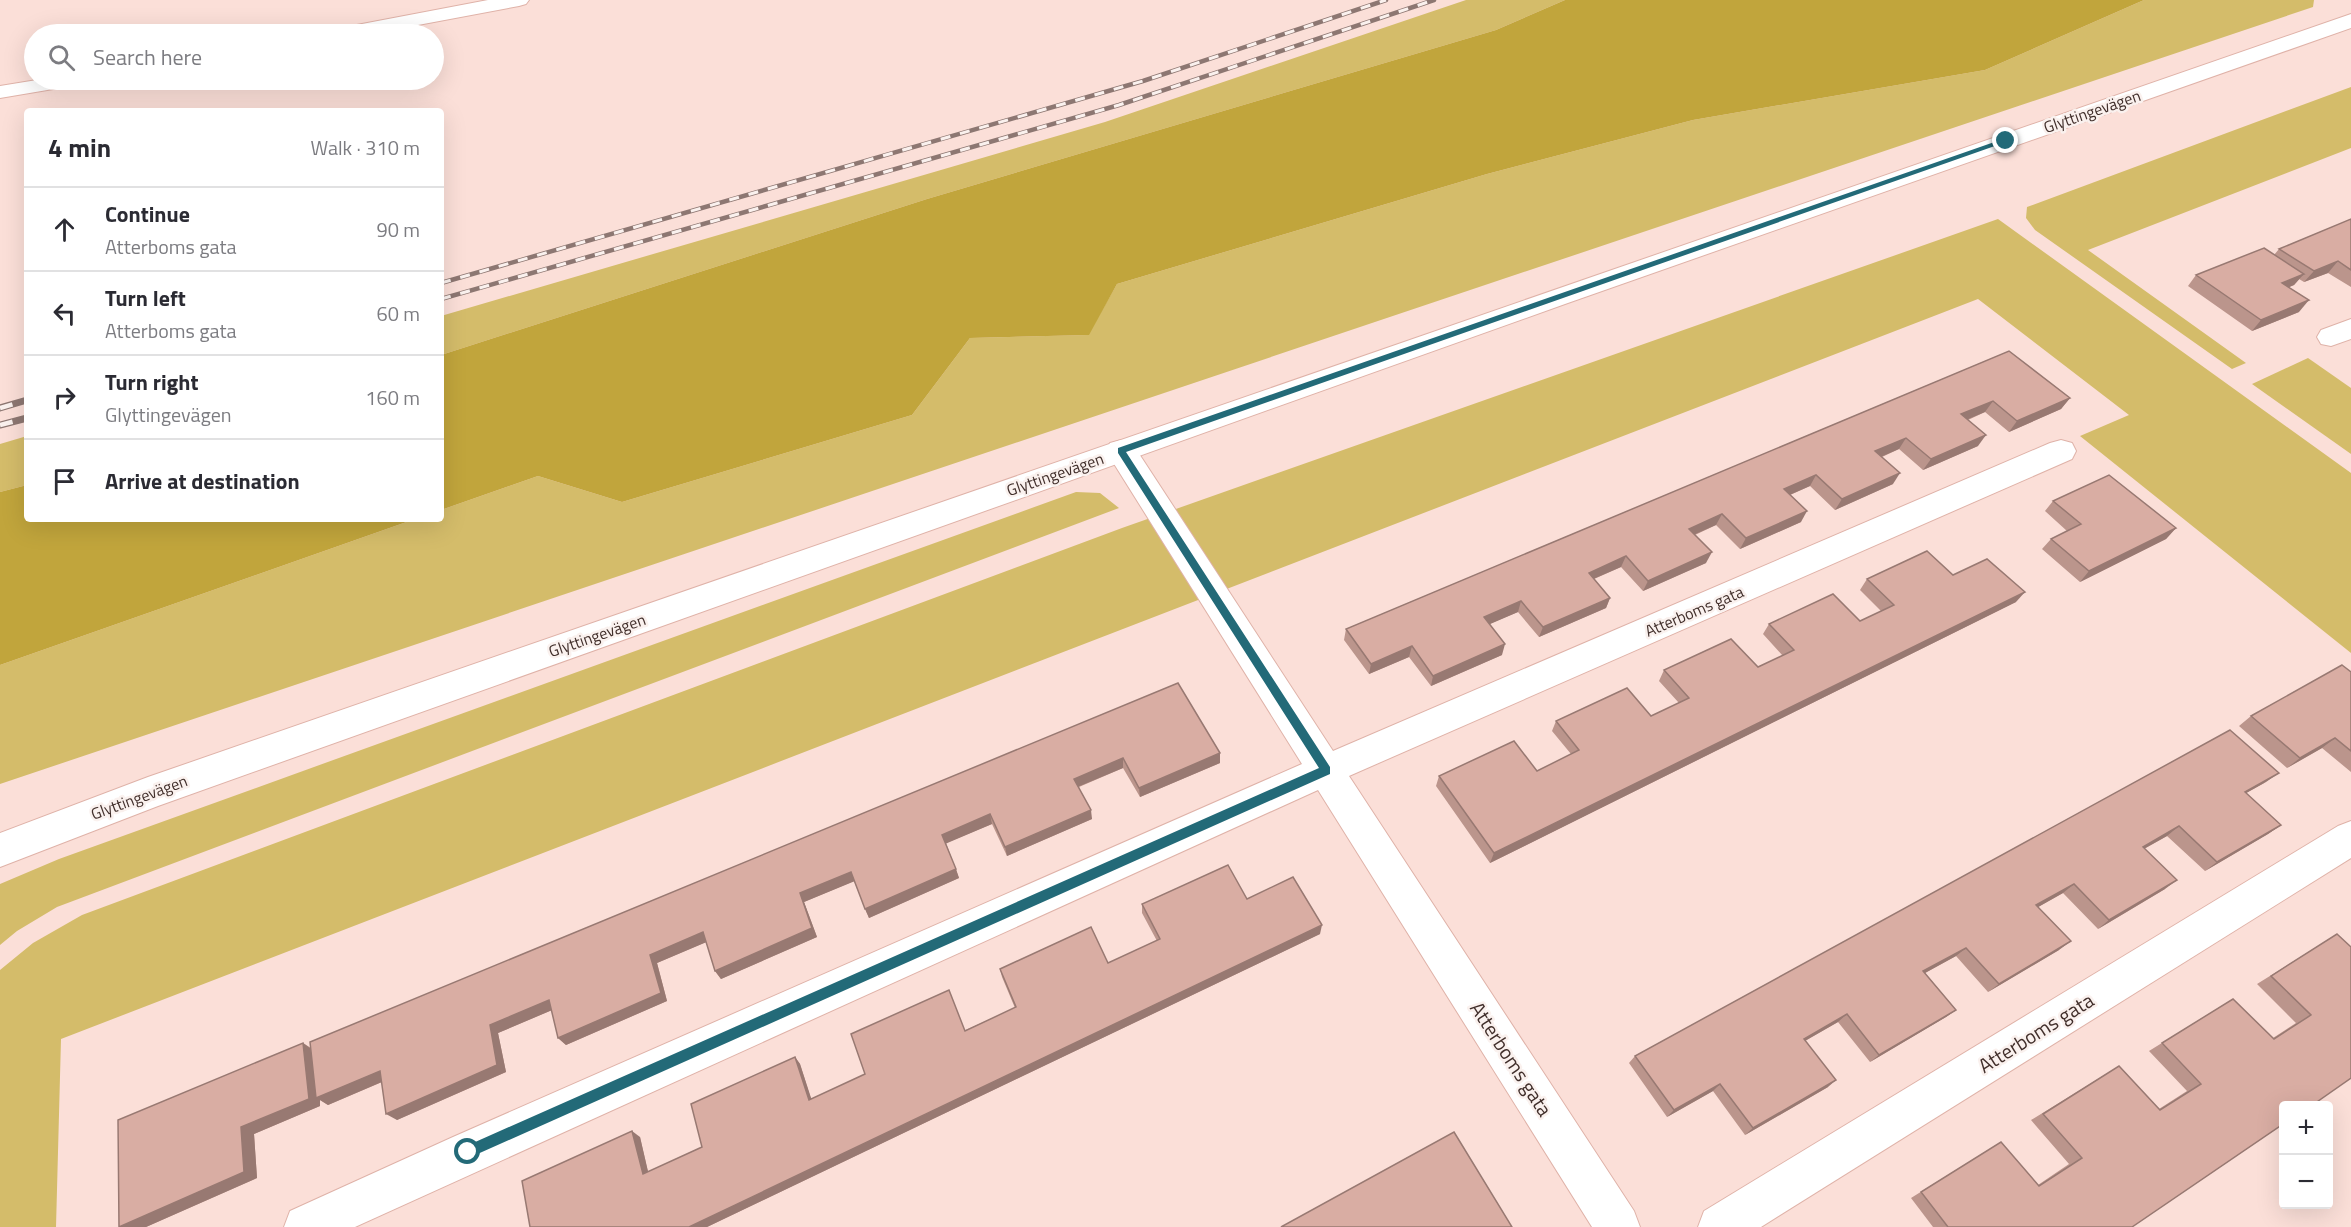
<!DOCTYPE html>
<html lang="en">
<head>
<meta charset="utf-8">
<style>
  :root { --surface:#fff; --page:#f2f2f3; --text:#2b2b33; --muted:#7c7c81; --line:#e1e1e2 }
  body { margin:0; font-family:"Titillium Web",sans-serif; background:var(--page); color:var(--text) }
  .controls { position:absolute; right:18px; bottom:18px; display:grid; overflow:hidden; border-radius:6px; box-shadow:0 6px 24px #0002 }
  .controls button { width:54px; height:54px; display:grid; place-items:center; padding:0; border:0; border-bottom:2px solid var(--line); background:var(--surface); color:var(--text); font:30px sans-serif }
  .stop { position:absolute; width:18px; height:18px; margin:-14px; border:4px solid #236a78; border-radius:50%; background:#fff }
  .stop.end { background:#236a78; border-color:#fff; box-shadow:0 2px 6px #0008 }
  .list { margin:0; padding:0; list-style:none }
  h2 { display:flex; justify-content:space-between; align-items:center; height:78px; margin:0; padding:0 24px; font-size:26px }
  h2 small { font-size:20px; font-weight:400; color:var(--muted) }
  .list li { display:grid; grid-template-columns:39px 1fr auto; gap:18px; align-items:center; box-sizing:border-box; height:84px; padding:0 24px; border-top:2px solid var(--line) }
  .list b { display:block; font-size:22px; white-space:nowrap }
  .list p { margin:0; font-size:20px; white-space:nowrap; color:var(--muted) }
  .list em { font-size:20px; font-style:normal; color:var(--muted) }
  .icon { flex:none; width:33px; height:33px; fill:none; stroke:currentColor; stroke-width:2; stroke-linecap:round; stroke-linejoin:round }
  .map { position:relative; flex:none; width:2351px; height:1227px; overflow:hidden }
  .search { position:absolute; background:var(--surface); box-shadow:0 6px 24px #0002; left:24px; top:24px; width:420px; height:66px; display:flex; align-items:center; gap:15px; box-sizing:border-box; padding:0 21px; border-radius:33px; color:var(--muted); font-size:22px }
  .panel { position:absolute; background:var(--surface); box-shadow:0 6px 24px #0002; left:24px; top:108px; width:420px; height:414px; border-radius:6px }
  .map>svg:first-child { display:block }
  .green { fill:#d4bc6a }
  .forest { fill:#c1a53c }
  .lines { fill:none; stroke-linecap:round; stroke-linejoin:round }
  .lane-casing { stroke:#dfb2a8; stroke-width:2 }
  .street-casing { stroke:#dfb2a8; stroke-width:2 }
  .secondary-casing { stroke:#dfb2a8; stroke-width:2 }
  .lane { fill:#fff; fill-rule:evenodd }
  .street { fill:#fff; fill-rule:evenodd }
  .secondary { fill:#fff; fill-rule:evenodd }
  .rail-far1-casing { stroke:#8d7772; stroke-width:4.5 }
  .rail-casing { stroke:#8d7772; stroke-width:7 }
  .rail-far1 { stroke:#faf1ee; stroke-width:3; stroke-dasharray:10; stroke-linecap:butt }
  .rail { stroke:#faf1ee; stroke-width:4.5; stroke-dasharray:13; stroke-linecap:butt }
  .wall { fill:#bb958c }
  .shaded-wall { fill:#987972 }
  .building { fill:#d9ada3; stroke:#987972; stroke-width:1.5 }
  .route { fill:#236a78 }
  .labels { text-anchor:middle; stroke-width:5; stroke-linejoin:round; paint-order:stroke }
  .street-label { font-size:16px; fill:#412f2b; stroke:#faf1ee }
  .near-street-label { font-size:20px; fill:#412f2b; stroke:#faf1ee }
</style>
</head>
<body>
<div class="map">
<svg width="2351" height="1227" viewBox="0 0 2351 1227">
  <rect width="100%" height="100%" fill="#fbdfd8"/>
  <!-- green -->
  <g class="green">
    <polygon points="1466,0 1565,0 1496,30 927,199 441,355 441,316 1105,122"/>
    <polygon points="2144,0 2314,0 2313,7 0,784 0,665 415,519 441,519 441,510 538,476 622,502 912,415 970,338 1088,335 1117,284 1487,174 1693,120 1985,70"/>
    <polygon points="2351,87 2351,148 2088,250 2246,363 2232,369 2035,230 2026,218 2027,207"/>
    <polygon points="1998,219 2351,473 2351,653 2080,436 2129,415 1978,299 61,1039 56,1227 0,1227 0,970 33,943 82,915 1122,528"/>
    <polygon points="2308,358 2351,388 2351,454 2252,384"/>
    <polygon points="27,436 27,485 0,492 0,444"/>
    <polygon points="1076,492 1100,493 1119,508 57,907 17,931 0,945 0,884 59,859"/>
  </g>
  <!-- forest -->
  <g class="forest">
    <polygon points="1565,0 2144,0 1985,70 1693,120 1487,174 1117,284 1089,335 970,338 912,415 622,502 538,476 441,510 441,355 927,199 1496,30"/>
    <polygon points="27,485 27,519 415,519 0,665 0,492"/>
  </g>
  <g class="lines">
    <!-- lane casing -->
    <g class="lane-casing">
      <g id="lane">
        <polygon points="488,0 529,0 526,4 519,6 370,34 331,34 334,30 341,28"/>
        <polygon points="37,80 81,80 78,84 71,86 0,98 0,86"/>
      </g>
    </g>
    <!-- street casing -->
    <g class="street-casing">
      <g id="street">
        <polygon points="2351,319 2351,339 2331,346 2321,344 2317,337 2321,330"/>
        <polygon points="1121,440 1132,443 1333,751 2050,443 2061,440 2072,443 2076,451 2072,459 1349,776 1634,1211 1640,1227 1592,1227 1318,790 355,1227 284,1227 290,1211 453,1137 1302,764 1106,451 1110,443"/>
        <polygon points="2351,821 2351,858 1761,1227 1698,1227 1704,1211 2338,826"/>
      </g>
    </g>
    <!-- secondary casing -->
    <g class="secondary-casing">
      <polygon id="secondary" points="2351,14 2351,28 1565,304 158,806 0,867 0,833 148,777"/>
    </g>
    <!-- lane -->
    <use href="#lane" class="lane"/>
    <!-- street -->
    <use href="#street" class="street"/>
    <!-- secondary -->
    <use href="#secondary" class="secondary"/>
    <!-- rail-far1 casing -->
    <g class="rail-far1-casing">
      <g id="rail-far1">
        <polyline points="441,283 1143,81 1386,0"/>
        <polyline points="441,299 1119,105 1434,0"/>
      </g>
    </g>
    <!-- rail casing -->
    <g class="rail-casing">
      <g id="rail">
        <polyline points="0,408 27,400"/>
        <polyline points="0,425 27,418"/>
      </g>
    </g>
    <!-- rail-far1 -->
    <use href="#rail-far1" class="rail-far1"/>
    <!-- rail -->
    <use href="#rail" class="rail"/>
  </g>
  <!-- wall -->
  <g class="wall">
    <polygon points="2351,219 2351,287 2328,273 2304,282 2299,279 2294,285 2289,287 2299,312 2252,331 2188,286 2196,275 2274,255 2279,249"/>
    <polygon points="2009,351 2070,398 2061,409 2009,432 1985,412 1968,420 1978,446 1923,470 1899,449 1882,457 1893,484 1835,510 1810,486 1790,495 1801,522 1740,549 1716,525 1695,535 1706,563 1643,591 1621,567 1594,579 1610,598 1606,608 1539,637 1518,612 1489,624 1502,655 1431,686 1409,657 1369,674 1344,640 1346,629"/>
    <polygon points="2053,501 2176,528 2166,539 2080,582 2042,549 2051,539 2067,531 2045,511"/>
    <polygon points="1953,575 2016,602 1490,863 1436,786 1439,776 1537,771 1571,754 1552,731 1556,721 1651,716 1679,703 1659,681 1664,670 1758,667 1783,656 1763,634 1769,624 1860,621 1881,611 1860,590 1867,579"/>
    <polygon points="2351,672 2351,772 2322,748 2287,768 2239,726 2251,716"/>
    <polygon points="1178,683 1220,763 1140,797 1123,768 1079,787 1092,819 1007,856 992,824 946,843 959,878 869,918 854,881 804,902 817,937 721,979 715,971 706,942 657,963 667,1001 566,1045 558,1038 552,1010 498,1033 506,1072 397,1120 382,1082 328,1105 320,1100 320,1106 254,1134 257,1178 146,1227 119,1227 303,1043 311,1048"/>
    <polygon points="2266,782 2246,793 2281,825 2268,834 2205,871 2167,836 2144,849 2165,889 2098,929 2063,893 2038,907 2059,950 1988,992 1956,956 1925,973 1956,1010 1946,1017 1870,1062 1838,1022 1805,1041 1828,1087 1745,1135 1713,1091 1667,1117 1629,1063 1635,1056"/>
    <polygon points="1247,899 1320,934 707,1227 530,1227 640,1137 648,1172 702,1147 795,1057 800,1064 811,1099 1015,1008 1002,977 1000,969 1108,963 1157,941 1142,913 1142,904"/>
    <polygon points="2337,934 2351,1078 2132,1227 1933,1227 1911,1198 2001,1142 2038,1185 2069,1164 2031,1120 2119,1066 2159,1109 2187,1091 2149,1051 2233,999 2273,1038 2296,1023 2257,984"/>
  </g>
  <!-- shaded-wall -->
  <g class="shaded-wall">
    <polygon points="2338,261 2328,273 2304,282 2314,271"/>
    <polygon points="2304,274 2294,285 2273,294 2282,283"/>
    <polygon points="2309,300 2299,312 2252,331 2261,320"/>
    <polygon points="2070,398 2061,409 2009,432 2017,421"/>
    <polygon points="1993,401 1985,412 1954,425 1961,414"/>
    <polygon points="1986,435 1978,446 1923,470 1931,459"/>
    <polygon points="1906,438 1899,449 1869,462 1875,451"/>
    <polygon points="1900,473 1893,484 1835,510 1842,499"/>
    <polygon points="1816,475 1810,486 1778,500 1784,489"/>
    <polygon points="1807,511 1801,522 1740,549 1746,538"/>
    <polygon points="1722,514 1716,525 1684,539 1689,529"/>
    <polygon points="2176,528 2166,539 2080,582 2089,571"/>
    <polygon points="1712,552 1706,563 1643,591 1648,581"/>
    <polygon points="1626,556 1621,567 1584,583 1589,573"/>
    <polygon points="2025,592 2016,602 1490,863 1494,853"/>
    <polygon points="1610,598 1606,608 1539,637 1543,627"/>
    <polygon points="1521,601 1518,612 1481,628 1484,617"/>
    <polygon points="1505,644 1502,655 1431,686 1433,676"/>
    <polygon points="1412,646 1409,657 1369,674 1371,664"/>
    <polygon points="2335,738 2322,748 2287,768 2300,758"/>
    <polygon points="1220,753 1220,763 1140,797 1139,788"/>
    <polygon points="1123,758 1123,768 1075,788 1074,779"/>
    <polygon points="2279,773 2266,782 2232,801 2245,792"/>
    <polygon points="1091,810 1092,819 1007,856 1005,847"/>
    <polygon points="990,814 992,824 945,844 942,835"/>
    <polygon points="2281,825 2268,834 2205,871 2217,862"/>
    <polygon points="2179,826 2167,836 2131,856 2143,847"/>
    <polygon points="956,869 959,878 869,918 865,909"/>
    <polygon points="851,872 855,881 804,902 817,937 721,979 715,971 800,893"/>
    <polygon points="2177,880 2165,889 2098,929 2109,920"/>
    <polygon points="2074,884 2063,893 2026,914 2036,905"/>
    <polygon points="1322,925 1320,934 707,1227 689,1227"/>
    <polygon points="703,932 709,941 657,963 667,1001 566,1045 558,1038 650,955"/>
    <polygon points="2071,941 2059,950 1988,992 1999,984"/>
    <polygon points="1966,948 1956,956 1914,979 1923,971"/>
    <polygon points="549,1000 557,1008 498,1033 506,1072 397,1120 386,1114 490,1025"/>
    <polygon points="1956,1010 1946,1017 1870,1062 1879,1055"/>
    <polygon points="1847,1014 1838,1022 1796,1046 1804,1039"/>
    <polygon points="303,1043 314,1051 380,1071 391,1078 328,1105 320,1100 320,1106 254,1134 257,1178 146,1227 119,1227 241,1127"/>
    <polygon points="795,1057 800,1064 814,1107 809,1100"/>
    <polygon points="1836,1080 1828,1087 1745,1135 1753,1128"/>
    <polygon points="1720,1084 1713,1091 1667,1117 1674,1110"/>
    <polygon points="632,1131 640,1137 650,1180 643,1174"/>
  </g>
  <!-- building -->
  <g class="building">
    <polygon points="2351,219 2351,270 2338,261 2314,271 2279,249"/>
    <polygon points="2264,248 2304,274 2282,283 2309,300 2261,320 2196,275"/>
    <polygon points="2009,351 2070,398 2017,421 1993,401 1961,414 1986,435 1931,459 1906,438 1875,451 1900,473 1842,499 1816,475 1784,489 1807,511 1746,538 1722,514 1689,529 1712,552 1648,581 1626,556 1589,573 1610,598 1543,627 1521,601 1484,617 1505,644 1433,676 1412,646 1371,664 1346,629"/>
    <polygon points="2109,475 2176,528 2089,571 2051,539 2081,524 2053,501"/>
    <polygon points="1927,551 1953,575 1987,559 2025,592 1494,853 1439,776 1514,741 1537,771 1579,750 1556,721 1627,688 1651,716 1689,698 1664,670 1731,639 1758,667 1794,650 1769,624 1833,594 1860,621 1894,605 1867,579"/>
    <polygon points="2342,665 2351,672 2351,751 2335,738 2300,758 2251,716"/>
    <polygon points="1178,683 1220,753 1139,788 1123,758 1074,779 1091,810 1005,847 990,814 942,835 956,869 865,909 851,872 800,893 812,928 715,971 703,932 650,955 661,993 558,1038 549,1000 490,1025 497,1065 386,1114 380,1071 316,1098 310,1042"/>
    <polygon points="2230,730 2279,773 2245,792 2281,825 2217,862 2179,826 2143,847 2177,880 2109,920 2074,884 2036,905 2071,941 1999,984 1966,948 1923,971 1956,1010 1879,1055 1847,1014 1804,1039 1836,1080 1753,1128 1720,1084 1674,1110 1635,1056"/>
    <polygon points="1228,865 1247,899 1293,877 1322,925 689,1227 530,1227 522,1181 632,1131 643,1174 702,1147 691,1104 795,1057 809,1100 865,1074 851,1034 949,990 965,1031 1016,1007 1000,969 1091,927 1108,963 1160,939 1142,904"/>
    <polygon points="2337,934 2351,947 2351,1078 2311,1106 2283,1106 2283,1124 2132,1227 1948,1227 1921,1192 2001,1142 2039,1186 2082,1158 2043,1114 2119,1066 2160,1110 2201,1084 2162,1043 2233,999 2274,1039 2311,1015 2271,976"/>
    <polygon points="303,1043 309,1099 241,1127 244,1172 119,1227 118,1120"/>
    <polygon points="1454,1132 1512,1227 1281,1227"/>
  </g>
  <!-- route -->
  <polygon class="route" points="2003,139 2009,141 1126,452 1330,767 1330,774 473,1156 468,1158 464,1156 462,1152 464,1147 1319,768 1118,453 1118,448"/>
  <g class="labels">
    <!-- street labels -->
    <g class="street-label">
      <text transform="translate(2092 111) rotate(-19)" y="6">Glyttingevägen</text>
      <text transform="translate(1055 474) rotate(-19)" y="6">Glyttingevägen</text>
      <text transform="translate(1694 611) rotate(-23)" y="6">Atterboms gata</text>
      <text transform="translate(597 635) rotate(-19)" y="6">Glyttingevägen</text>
      <text transform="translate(139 797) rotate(-20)" y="6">Glyttingevägen</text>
    </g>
    <!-- near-street labels -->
    <g class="near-street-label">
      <text transform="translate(2036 1033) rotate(-32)" y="7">Atterboms gata</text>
      <text transform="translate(1511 1059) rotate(57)" y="7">Atterboms gata</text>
    </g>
  </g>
</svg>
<div class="controls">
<button>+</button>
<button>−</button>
</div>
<div class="stop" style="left:468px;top:1152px"></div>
<div class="stop end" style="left:2006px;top:141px"></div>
<div class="search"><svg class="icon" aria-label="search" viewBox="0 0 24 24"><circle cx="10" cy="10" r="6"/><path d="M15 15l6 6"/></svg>Search here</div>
<section class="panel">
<h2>4 min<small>Walk · 310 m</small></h2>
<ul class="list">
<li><svg class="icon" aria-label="ahead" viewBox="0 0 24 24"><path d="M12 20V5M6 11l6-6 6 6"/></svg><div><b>Continue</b><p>Atterboms gata</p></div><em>90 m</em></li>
<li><svg class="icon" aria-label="left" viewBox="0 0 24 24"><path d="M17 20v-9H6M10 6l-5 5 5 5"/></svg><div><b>Turn left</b><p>Atterboms gata</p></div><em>60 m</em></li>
<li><svg class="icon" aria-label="right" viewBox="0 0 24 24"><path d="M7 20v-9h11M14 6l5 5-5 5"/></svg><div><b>Turn right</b><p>Glyttingevägen</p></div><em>160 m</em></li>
<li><svg class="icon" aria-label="arrive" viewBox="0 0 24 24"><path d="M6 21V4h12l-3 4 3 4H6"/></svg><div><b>Arrive at destination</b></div></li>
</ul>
</section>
</div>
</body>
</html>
